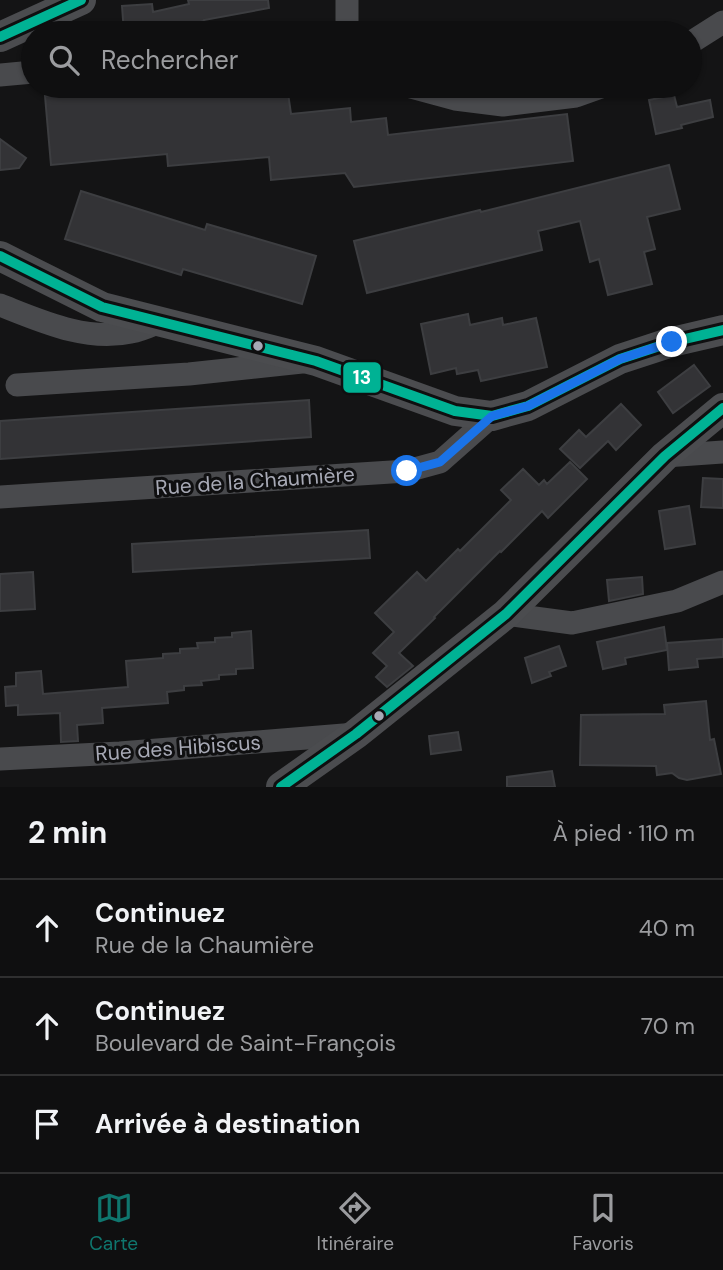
<!DOCTYPE html>
<html lang="fr">
<head>
<meta charset="utf-8">
<style>
  :root { --surface:#0f0f10; --page:#181819; --text:#f1f3f6; --muted:#9b9c9f; --line:#2f2f30; --accent:#0f766e }
  body { margin:0; font-family:"DM Sans",sans-serif; background:var(--page); color:var(--text) }
  .stop { position:absolute; width:21px; height:21px; margin:-16px; border:5px solid #1a73e8; border-radius:50%; background:#fff }
  .stop.end { background:#1a73e8; border-color:#fff; box-shadow:0 2px 7px #0008 }
  .list { margin:0; padding:0; list-style:none }
  h2 { display:flex; justify-content:space-between; align-items:center; height:91px; margin:0; padding:0 28px; font-size:30px }
  h2 small { font-size:23px; font-weight:400; color:var(--muted) }
  .list li { display:grid; grid-template-columns:46px 1fr auto; gap:21px; align-items:center; box-sizing:border-box; height:98px; padding:0 28px; border-top:2px solid var(--line) }
  .list b { display:block; font-size:26px; white-space:nowrap }
  .list p { margin:0; font-size:23px; white-space:nowrap; color:var(--muted) }
  .list em { font-size:23px; font-style:normal; color:var(--muted) }
  .icon { flex:none; width:38px; height:38px; fill:none; stroke:currentColor; stroke-width:2; stroke-linecap:round; stroke-linejoin:round }
  .map { position:relative; flex:none; width:723px; height:787px; overflow:hidden }
  .search { position:absolute; background:var(--surface); box-shadow:0 2px 5px #0004; left:21px; right:21px; top:21px; height:77px; display:flex; align-items:center; gap:18px; box-sizing:border-box; padding:0 24px; border-radius:38px; color:var(--muted); font-size:26px }
  .sheet { height:385px; background:var(--surface) }
  nav { display:flex; justify-content:space-around; align-items:center; box-sizing:border-box; height:98px; border-top:2px solid var(--line); background:var(--surface); font-size:19px; color:var(--muted) }
  nav a { display:grid; justify-items:center; gap:4px }
  nav .on { color:var(--accent) }
  .map>svg:first-child { display:block }
  .building { fill:#333336; stroke:#3d3e41; stroke-width:2 }
  .lines { fill:none; stroke-linecap:round; stroke-linejoin:round }
  .minor { stroke:#494a4d; stroke-width:23 }
  .major { stroke:#4b4c4f; stroke-width:30 }
  .bus-1-casing { stroke:#0f0f10; stroke-width:16 }
  .bus-1 { stroke:#00b294; stroke-width:10 }
  .route { stroke:#1a73e8; stroke-width:9 }
  .bus-dot { fill:#a7a9b5; stroke:#0f0f10; stroke-width:2.5 }
  .labels { text-anchor:middle; stroke-width:6; stroke-linejoin:round; paint-order:stroke }
  .street-label { font-size:21px; fill:#a7a9b5; stroke:#0f0f10 }
  .line-badge { stroke:#0f0f10; stroke-width:2.5 }
  .badge-label { font-size:19px; text-anchor:middle; font-weight:bold; fill:#fff }
</style>
</head>
<body>
<div class="map">
<svg width="723" height="787" viewBox="0 0 723 787">
  <rect width="100%" height="100%" fill="#141415"/>
  <!-- building -->
  <g class="building">
    <polygon points="188,0 268,0 269,8 204,20 204,21 184,26 186,33 124,33 122,6 152,4 153,12 189,4"/>
    <polygon points="147,86 175,86 176,95 268,86 287,86 291,114 350,108 351,122 386,118 388,135 567,114 573,161 354,187 345,173 271,180 269,157 168,166 167,154 51,165 45,96"/>
    <polygon points="674,95 677,107 710,100 713,117 681,125 682,128 656,134 649,100"/>
    <polygon points="0,139 26,158 19,168 0,170"/>
    <polygon points="669,165 680,209 647,217 655,249 644,252 652,284 608,295 599,259 590,262 580,221 538,231 542,250 367,293 354,241 480,210 481,212"/>
    <polygon points="81,191 205,230 207,224 316,256 302,304 183,269 181,275 65,239"/>
    <polygon points="468,314 470,325 502,318 503,325 536,318 547,367 481,381 478,370 457,374 456,368 431,374 421,324"/>
    <polygon points="694,365 710,386 673,413 658,392"/>
    <polygon points="309,400 311,437 0,459 0,421"/>
    <polygon points="621,404 641,425 616,450 608,441 580,468 560,449 579,430 586,437"/>
    <polygon points="570,462 587,479 548,518 542,511 501,552 500,551 434,617 435,618 399,653 413,666 387,687 376,677 387,666 373,653 394,632 375,613 417,572 426,581 458,549 460,551 511,500 501,490 523,469 539,485 544,480 547,484"/>
    <polygon points="703,478 723,479 723,508 701,507"/>
    <polygon points="689,506 695,544 665,549 659,511"/>
    <polygon points="368,530 370,558 133,572 132,544"/>
    <polygon points="33,572 35,609 0,611 0,574"/>
    <polygon points="642,577 643,594 609,601 607,580"/>
    <polygon points="664,627 667,650 625,658 626,664 603,669 597,642"/>
    <polygon points="251,631 253,668 236,669 236,674 219,675 219,679 201,681 202,685 184,686 184,690 167,692 168,703 102,708 103,723 77,725 78,741 61,742 60,713 18,715 18,705 6,706 5,687 16,686 16,673 41,671 43,694 128,687 126,661 163,658 163,654 180,653 180,649 198,648 197,643 215,642 215,638 232,637 232,633"/>
    <polygon points="723,639 723,657 697,659 698,667 669,670 667,643"/>
    <polygon points="559,646 566,666 549,672 551,676 532,683 525,658"/>
    <polygon points="706,701 710,740 714,739 721,774 687,780 679,778 672,773 657,775 656,766 580,765 581,715 665,714 664,705"/>
    <polygon points="458,732 461,750 431,754 429,736"/>
    <polygon points="552,771 555,787 507,787 507,777"/>
  </g>
  <g class="lines">
    <!-- minor -->
    <g class="minor">
      <polyline points="347,0 347,33"/>
      <polyline points="690,43 723,22"/>
      <polyline points="0,75 33,72"/>
      <polyline points="407,86 455,99 503,105 576,96 604,86"/>
      <path d="M0 305C41 321 86 342 131 332 142 330 152 325 162 321"/>
      <polyline points="17,385 189,374 302,362"/>
      <polyline points="665,456 723,452"/>
      <polyline points="0,497 407,471 440,462 492,416"/>
      <polyline points="506,614 572,623 677,601 723,582"/>
      <polyline points="0,759 120,753 356,734"/>
    </g>
    <!-- major -->
    <g class="major">
      <polyline points="0,37 81,0"/>
      <polyline points="0,256 102,307 316,361 455,411 492,416 528,406 620,359 672,342 723,330"/>
      <polyline points="281,787 356,734 506,614 665,456 723,408"/>
    </g>
    <!-- bus-1 casing -->
    <g class="bus-1-casing">
      <g id="bus-1">
        <polyline points="0,37 81,0"/>
        <polyline points="0,256 102,307 316,361 455,411 492,416 528,406 620,359 672,342 723,330"/>
        <polyline points="281,787 356,734 506,614 665,456 723,408"/>
      </g>
    </g>
    <!-- bus-1 -->
    <use href="#bus-1" class="bus-1"/>
  </g>
  <g class="lines">
    <!-- route -->
    <polyline class="route" points="407,471 440,462 492,416 528,406 620,359 672,342"/>
  </g>
  <!-- markers -->
  <g class="bus-dot">
    <circle cx="258" cy="346" r="6"/>
    <circle cx="379" cy="716" r="6"/>
  </g>
  <g class="labels">
    <!-- street labels -->
    <g class="street-label">
      <text transform="translate(255 481) rotate(-4)" y="7">Rue de la Chaumière</text>
      <text transform="translate(178 748) rotate(-4)" y="7">Rue des Hibiscus</text>
    </g>
  </g>
  <rect class="line-badge" x="342" y="361" width="40" height="33" rx="7" fill="#00b294"/>
  <g class="badge-label">
    <text x="362" y="384">13</text>
  </g>
</svg>
<div class="stop" style="left:407px;top:471px"></div>
<div class="stop end" style="left:672px;top:342px"></div>
<div class="search"><svg class="icon" aria-label="search" viewBox="0 0 24 24"><circle cx="10" cy="10" r="6"/><path d="M15 15l6 6"/></svg>Rechercher</div>
</div>
<section class="sheet">
<h2>2 min<small>À pied · 110 m</small></h2>
<ul class="list">
<li><svg class="icon" aria-label="ahead" viewBox="0 0 24 24"><path d="M12 20V5M6 11l6-6 6 6"/></svg><div><b>Continuez</b><p>Rue de la Chaumière</p></div><em>40 m</em></li>
<li><svg class="icon" aria-label="ahead" viewBox="0 0 24 24"><path d="M12 20V5M6 11l6-6 6 6"/></svg><div><b>Continuez</b><p>Boulevard de Saint-François</p></div><em>70 m</em></li>
<li><svg class="icon" aria-label="arrive" viewBox="0 0 24 24"><path d="M6 21V4h12l-3 4 3 4H6"/></svg><div><b>Arrivée à destination</b></div></li>
</ul>
</section>
<nav>
<a class="on"><svg class="icon" aria-label="map" viewBox="0 0 24 24"><path d="M3 6l6-2 6 2 6-2v14l-6 2-6-2-6 2zM9 4v14M15 6v14"/></svg>Carte</a>
<a><svg class="icon" aria-label="directions" viewBox="0 0 24 24"><path d="M12 3l9 9-9 9-9-9zM9 14v-3h6M13 9l2 2-2 2"/></svg>Itinéraire</a>
<a><svg class="icon" aria-label="saved" viewBox="0 0 24 24"><path d="M7 4h10v16l-5-4-5 4z"/></svg>Favoris</a>
</nav>
</body>
</html>
